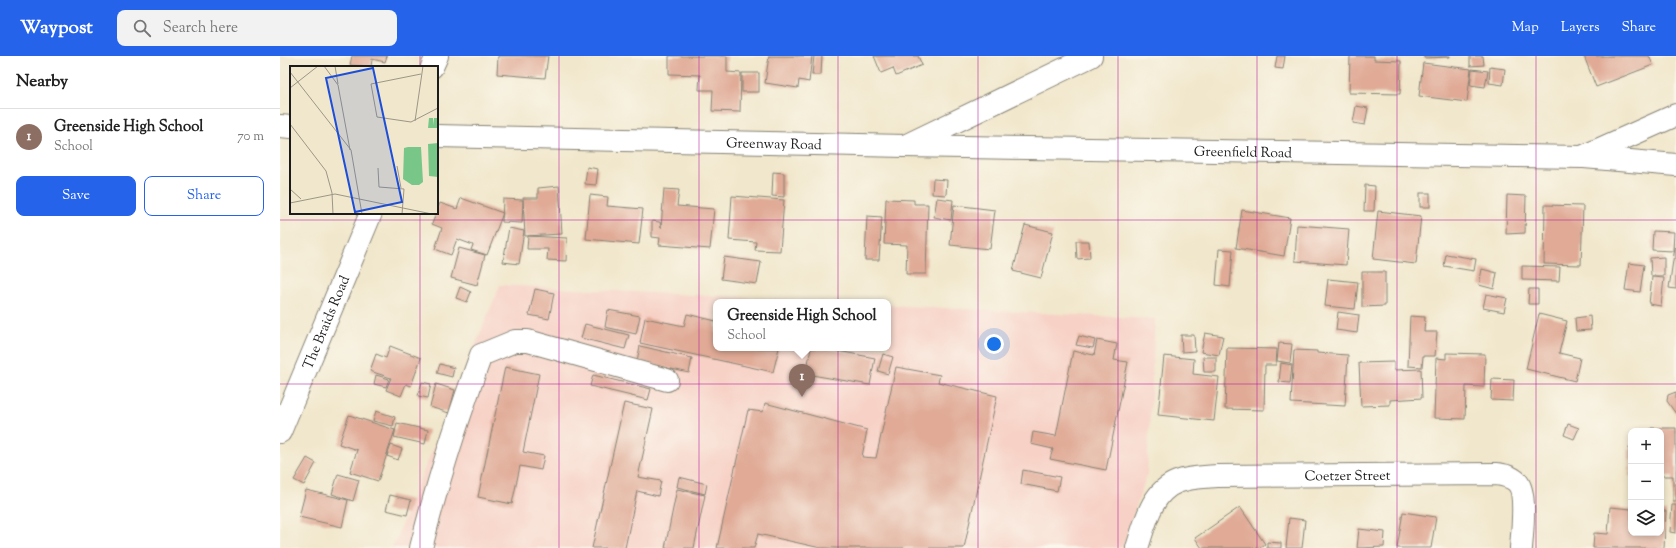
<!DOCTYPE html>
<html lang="en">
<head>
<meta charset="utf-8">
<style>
  :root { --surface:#fff; --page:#f2f2f2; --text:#222; --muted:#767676; --line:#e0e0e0; --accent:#2563eb }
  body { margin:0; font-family:"Sorts Mill Goudy",serif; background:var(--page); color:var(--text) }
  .controls { position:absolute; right:12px; bottom:12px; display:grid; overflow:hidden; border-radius:8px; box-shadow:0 2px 6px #0003 }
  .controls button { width:36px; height:36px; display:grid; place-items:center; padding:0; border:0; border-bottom:1px solid var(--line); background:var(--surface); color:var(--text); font:20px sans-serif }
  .you { position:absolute; left:714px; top:288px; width:14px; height:14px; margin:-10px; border:3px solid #fff; border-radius:50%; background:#1a73e8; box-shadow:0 0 0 6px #1a73e833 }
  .badge { display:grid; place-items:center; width:26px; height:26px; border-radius:50%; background:var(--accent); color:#fff; font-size:13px; font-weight:700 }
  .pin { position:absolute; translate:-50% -33px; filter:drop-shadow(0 1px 2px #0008) }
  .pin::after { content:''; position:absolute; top:21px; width:14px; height:12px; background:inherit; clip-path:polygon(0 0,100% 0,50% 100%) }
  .popup { position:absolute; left:433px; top:243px; width:178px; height:52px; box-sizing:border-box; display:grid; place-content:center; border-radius:8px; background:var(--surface); filter:drop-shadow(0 1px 3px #0005); font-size:13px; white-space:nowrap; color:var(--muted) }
  .popup b { font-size:15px; color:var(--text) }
  .popup::after { content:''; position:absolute; left:50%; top:100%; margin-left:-8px; border:8px solid transparent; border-top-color:var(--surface) }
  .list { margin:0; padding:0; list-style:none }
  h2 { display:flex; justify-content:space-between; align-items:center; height:52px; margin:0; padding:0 16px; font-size:17px }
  h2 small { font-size:13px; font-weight:400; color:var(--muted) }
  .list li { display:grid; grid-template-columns:26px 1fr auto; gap:12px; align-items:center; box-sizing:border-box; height:56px; padding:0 16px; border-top:1px solid var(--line) }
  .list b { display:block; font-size:15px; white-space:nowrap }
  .list p { margin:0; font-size:13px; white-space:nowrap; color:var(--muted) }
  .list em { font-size:13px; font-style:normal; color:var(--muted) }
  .actions { display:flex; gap:8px; padding:12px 16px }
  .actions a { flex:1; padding:9px 0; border:1px solid var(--accent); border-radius:8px; text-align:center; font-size:14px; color:var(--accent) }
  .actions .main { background:var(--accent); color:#fff }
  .icon { flex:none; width:22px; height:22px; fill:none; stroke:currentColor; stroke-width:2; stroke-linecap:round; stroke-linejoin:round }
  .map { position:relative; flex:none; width:1396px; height:492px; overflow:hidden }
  header { display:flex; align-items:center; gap:24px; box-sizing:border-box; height:56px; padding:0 20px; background:var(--accent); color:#fff }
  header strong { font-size:19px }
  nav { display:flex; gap:22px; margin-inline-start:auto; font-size:14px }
  .search { width:280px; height:36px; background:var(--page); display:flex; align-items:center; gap:10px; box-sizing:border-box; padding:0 14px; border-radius:8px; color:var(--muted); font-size:15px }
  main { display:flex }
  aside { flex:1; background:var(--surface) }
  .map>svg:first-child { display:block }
  .built { fill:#f7d1c6 }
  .building { fill:#e0aa96 }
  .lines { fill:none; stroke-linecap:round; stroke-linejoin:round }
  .minor-casing { stroke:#868274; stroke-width:24 }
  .minor { stroke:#fff; stroke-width:22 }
  .grid { fill:none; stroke:#b5179e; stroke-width:1; stroke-opacity:0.55 }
  .labels { text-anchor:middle; stroke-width:3.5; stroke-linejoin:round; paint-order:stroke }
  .street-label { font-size:14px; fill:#1c1c1c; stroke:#fbf7ec }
  .inset-road { fill:none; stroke:#9c9686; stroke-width:1 }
  .view { fill:#1d4ed8; fill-opacity:0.15; stroke:#1d4ed8; stroke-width:2 }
  .inset-edge { fill:none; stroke:#1c1c1c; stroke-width:2 }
</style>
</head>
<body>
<header>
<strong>Waypost</strong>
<div class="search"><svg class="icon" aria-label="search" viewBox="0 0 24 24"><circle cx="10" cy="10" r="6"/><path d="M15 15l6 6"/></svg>Search here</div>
<nav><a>Map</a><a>Layers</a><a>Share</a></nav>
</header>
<main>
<aside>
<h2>Nearby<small></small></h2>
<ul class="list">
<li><span class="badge" style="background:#8d6e63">1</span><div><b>Greenside High School</b><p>School</p></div><em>70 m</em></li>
</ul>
<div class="actions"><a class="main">Save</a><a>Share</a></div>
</aside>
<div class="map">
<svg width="1396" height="492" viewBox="0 0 1396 492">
  <rect width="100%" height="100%" fill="#fbf7ec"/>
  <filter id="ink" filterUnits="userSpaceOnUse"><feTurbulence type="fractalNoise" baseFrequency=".025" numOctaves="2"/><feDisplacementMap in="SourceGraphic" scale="8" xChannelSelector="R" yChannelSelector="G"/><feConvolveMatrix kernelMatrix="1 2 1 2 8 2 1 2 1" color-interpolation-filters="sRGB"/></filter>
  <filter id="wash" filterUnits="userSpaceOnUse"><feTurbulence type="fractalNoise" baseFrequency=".012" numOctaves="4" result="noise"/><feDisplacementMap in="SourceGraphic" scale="16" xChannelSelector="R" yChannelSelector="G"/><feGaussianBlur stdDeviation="0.9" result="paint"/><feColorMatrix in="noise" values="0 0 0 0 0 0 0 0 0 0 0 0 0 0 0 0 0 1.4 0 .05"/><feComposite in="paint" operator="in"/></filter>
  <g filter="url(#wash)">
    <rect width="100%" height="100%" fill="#f1e7cc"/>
    <!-- built -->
    <polygon class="built" points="220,229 547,246 436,246 436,292 608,292 608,249 875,263 867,418 842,492 112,492"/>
    <g id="blocks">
      <!-- building -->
      <g class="building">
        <polygon points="72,0 107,0 105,6 92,3 91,11 70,9"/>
        <polygon points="218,0 268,0 265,22 217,18"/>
        <polygon points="389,0 447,0 447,16 461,17 460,56 432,55 433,34 419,34 420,19 389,18"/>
        <polygon points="489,0 532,0 529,26 519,24 518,32 485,27"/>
        <polygon points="534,0 542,0 541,19 532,19"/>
        <polygon points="594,0 638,0 642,9 616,20 613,12 601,17"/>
        <polygon points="997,0 1005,0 1003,13 995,12"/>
        <polygon points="1070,0 1094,0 1094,4 1121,5 1120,38 1069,37"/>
        <polygon points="1144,0 1170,0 1170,1 1144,2"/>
        <polygon points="1190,0 1203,0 1204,9 1190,10"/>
        <polygon points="1304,0 1369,0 1373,9 1316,31"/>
        <polygon points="1143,7 1191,13 1187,46 1139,40"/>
        <polygon points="1210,11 1225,13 1223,29 1209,27"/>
        <polygon points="1192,13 1208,15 1205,31 1190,29"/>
        <rect x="462" y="17" width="17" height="19"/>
        <polygon points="1076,50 1088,52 1085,69 1073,67"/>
        <polygon points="307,111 318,113 316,129 305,128"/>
        <polygon points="493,116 504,117 504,141 492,140"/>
        <polygon points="653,123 667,124 666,139 652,138"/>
        <polygon points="1085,129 1095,130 1094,155 1084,155"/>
        <polygon points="279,130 282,178 245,180 243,142 258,142 258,132"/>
        <polygon points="384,133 399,134 397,150 434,153 430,193 379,189 380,182 372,181 372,165 380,166 381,172"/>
        <rect x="1140" y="137" width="10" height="14"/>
        <polygon points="310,139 328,141 327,150 363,153 359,188 306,183"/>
        <polygon points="1227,139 1246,140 1245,177 1226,178"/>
        <polygon points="452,140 504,144 500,195 475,194 476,186 449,184"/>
        <polygon points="181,142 223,157 207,199 191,194 193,189 177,183 171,199 155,193 162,172 152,168 160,147 177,153"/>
        <polygon points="657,142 673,144 671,164 654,161"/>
        <polygon points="223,143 243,144 242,167 222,166"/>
        <polygon points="606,143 634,144 634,148 648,148 646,218 626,218 627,189 604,188"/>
        <polygon points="674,149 715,154 710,193 670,189"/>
        <polygon points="1265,149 1303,150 1301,209 1264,208"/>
        <polygon points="962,154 1010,162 1004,200 956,192"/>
        <polygon points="1098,155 1141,160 1136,208 1093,203"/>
        <polygon points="587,160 602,161 599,204 585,204"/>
        <polygon points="745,169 773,176 761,222 733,215"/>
        <polygon points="1017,169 1069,173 1066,209 1015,205"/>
        <polygon points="229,172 244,175 239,208 223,206"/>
        <polygon points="1373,175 1394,176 1393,195 1372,194"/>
        <polygon points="248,180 287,182 286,205 267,204 268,193 247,193"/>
        <polygon points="796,185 809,185 810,202 797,203"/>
        <polygon points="1395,191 1396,192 1396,233 1389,232"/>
        <polygon points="179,192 205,199 197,229 171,222"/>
        <polygon points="939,193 953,194 950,231 936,229"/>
        <polygon points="1166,198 1196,203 1194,215 1164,210"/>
        <polygon points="444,201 481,206 477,228 441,223"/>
        <polygon points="1384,201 1384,220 1371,220 1370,202"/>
        <polygon points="1349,207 1364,209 1360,236 1345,234"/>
        <polygon points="1242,210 1280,211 1279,225 1242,224"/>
        <polygon points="1202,213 1217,217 1214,233 1199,229"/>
        <polygon points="1082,216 1105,216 1105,250 1082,251"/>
        <polygon points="1372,221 1384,222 1381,250 1369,248"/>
        <polygon points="1048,223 1078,226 1075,253 1045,250"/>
        <polygon points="180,231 191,236 187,246 176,242"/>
        <polygon points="255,233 274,237 269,263 249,259"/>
        <polygon points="1249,233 1258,233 1258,248 1248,248"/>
        <polygon points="1206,238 1227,242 1224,256 1203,252"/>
        <polygon points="328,254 360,260 356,278 325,271"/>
        <polygon points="1058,256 1079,259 1077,277 1056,274"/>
        <polygon points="407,258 436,265 436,292 499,292 493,316 360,287 365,262 404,270"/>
        <polygon points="1259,258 1287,265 1279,297 1300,302 1295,325 1246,313"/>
        <polygon points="1130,260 1145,261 1144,276 1157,276 1155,300 1143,300 1142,311 1128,310"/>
        <polygon points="1310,260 1311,274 1296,275 1295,262"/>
        <polygon points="305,268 349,279 345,293 301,282"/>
        <polygon points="925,277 943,280 939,299 921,296"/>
        <polygon points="901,279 914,279 915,295 902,296"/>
        <polygon points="799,280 815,284 813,292 796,289"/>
        <polygon points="817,284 837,288 834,304 848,306 826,414 770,403 773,393 751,388 753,376 776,380 793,295 814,299"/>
        <polygon points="999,287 1012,288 1010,307 997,305"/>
        <polygon points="110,290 141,302 131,330 126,328 121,340 106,334 111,322 90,315 96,298 106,302"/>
        <polygon points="360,290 412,302 409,317 357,305"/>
        <polygon points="531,292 542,292 595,302 590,329 526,318"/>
        <polygon points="947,292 997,293 996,309 985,309 984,354 945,353"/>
        <polygon points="1014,294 1037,295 1037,297 1068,299 1065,350 1011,347"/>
        <polygon points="1166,297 1205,298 1204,331 1186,330 1185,363 1154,362 1156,302 1166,303"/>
        <polygon points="603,298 613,301 608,318 598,315"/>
        <polygon points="884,300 914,303 913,318 939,321 934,365 878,359"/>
        <polygon points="923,301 936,301 936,316 924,316"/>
        <polygon points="1114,306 1114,314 1141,313 1142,342 1110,344 1110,349 1081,350 1079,307"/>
        <polygon points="1001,307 1012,309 1010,327 999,326"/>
        <polygon points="160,308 174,312 172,321 157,317"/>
        <polygon points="225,311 259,318 243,396 264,400 261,414 240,410 232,448 198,441"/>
        <polygon points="616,311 660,319 658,326 717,340 684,492 541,492 478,478 474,492 437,492 468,354 483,356 485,347 587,374 582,401 596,402"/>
        <polygon points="96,319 109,323 106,331 94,328"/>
        <polygon points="313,319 371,333 368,344 310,330"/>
        <polygon points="1212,323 1234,324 1233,345 1211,344"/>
        <polygon points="142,326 151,328 148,342 138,340"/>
        <polygon points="156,328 175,334 169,357 150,351"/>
        <polygon points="1396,336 1396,358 1387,345 1388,339"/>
        <polygon points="344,347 373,353 358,421 381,425 378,440 357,435 345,492 312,492"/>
        <polygon points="96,355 115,361 113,370 93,365"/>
        <polygon points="69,359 115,374 98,425 70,416 77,394 59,388"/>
        <polygon points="117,367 148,374 145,388 114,381"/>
        <polygon points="1288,368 1299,372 1294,383 1284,379"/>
        <polygon points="1371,372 1396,372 1396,445 1393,445 1393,420 1381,420 1381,375 1371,375"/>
        <polygon points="111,389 122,393 118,404 107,400"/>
        <rect x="1349" y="392" width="2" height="28"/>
        <polygon points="27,402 36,407 24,429 14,424"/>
        <polygon points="743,414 780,421 777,435 741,428"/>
        <polygon points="58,418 79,424 73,445 52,438"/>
        <polygon points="399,421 427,428 425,438 397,431"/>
        <polygon points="397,433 425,439 414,492 385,492"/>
        <polygon points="26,434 68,444 62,471 19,461"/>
        <polygon points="110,439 131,444 127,459 106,454"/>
        <polygon points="1392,449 1396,449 1396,477 1390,476"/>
        <polygon points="960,451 985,488 980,492 922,492 915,482"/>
        <polygon points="1330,451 1351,453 1351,477 1381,477 1381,455 1386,455 1384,492 1313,492 1314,477 1328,478"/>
        <polygon points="1123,456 1156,461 1151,492 1117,492"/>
        <polygon points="1009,462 1025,464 1022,492 1006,492"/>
        <polygon points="1079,473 1105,476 1104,491 1077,492"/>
        <polygon points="987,486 1001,487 1001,492 987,492"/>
      </g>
    </g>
  </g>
  <g filter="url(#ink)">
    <use href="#blocks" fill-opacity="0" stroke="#868274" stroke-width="1"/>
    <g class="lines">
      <!-- minor casing -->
      <g class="minor-casing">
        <g id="minor">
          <polyline points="152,11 157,0"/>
          <polyline points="0,70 11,71"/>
          <path id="s1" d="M157 80 625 90 811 0"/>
          <path id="s2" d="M625 90 1302 101 1396 59"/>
          <polyline points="1304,101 1396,109"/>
          <path id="s3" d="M0 376 91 157"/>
          <path d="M141 492C157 427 178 362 201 299L235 285H248L387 324"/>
          <path id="s4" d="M857 492C865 468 871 436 897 426 910 421 924 421 937 420L1216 418C1224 419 1231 420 1237 426 1247 436 1242 478 1241 492"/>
        </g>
      </g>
      <!-- minor -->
      <use href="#minor" class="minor"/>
    </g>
  </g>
  <!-- grid -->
  <path class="grid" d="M140 0V11M279 0V492M419 0V492M558 0V492M698 0V492M838 0V492M977 0V492M1117 0V492M1256 0V492M140 157V492M0 164H1396M0 328H1396"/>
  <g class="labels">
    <!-- street labels -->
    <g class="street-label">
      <text dy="5" stroke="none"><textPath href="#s1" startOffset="337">Greenway Road</textPath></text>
      <text dy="5" stroke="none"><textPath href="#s2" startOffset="338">Greenfield Road</textPath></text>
      <text dy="5" stroke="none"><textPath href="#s3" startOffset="119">The Braids Road</textPath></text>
      <text dy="5" stroke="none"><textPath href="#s4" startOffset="251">Coetzer Street</textPath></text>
    </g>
  </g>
  <!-- overview -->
  <g transform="translate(10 10)">
    <rect width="148" height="148" fill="#f1e7cc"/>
    <path d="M139 52H143L144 59V52H148V62H138ZM148 77V111L139 110 138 78ZM118 81H131L133 116 129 119H122L113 113 114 82Z" fill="#78c788"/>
    <path class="inset-road" d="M34 0 48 19 60 84M45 0 48 18M0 6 61 84 72 148M131 8 81 18 87 51 121 56 148 42M0 22 28 0M125 55 133 0M0 58 36 105 42 127 43 148M107 100 111 122M88 102 89 121 114 123 112 148M0 123 11 133M0 137 45 128 142 148"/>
    <path class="view" d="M83 2 112 136 65 146 36 12Z"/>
    <rect width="148" height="148" class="inset-edge"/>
  </g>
</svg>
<div class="controls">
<button>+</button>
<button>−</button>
<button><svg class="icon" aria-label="layers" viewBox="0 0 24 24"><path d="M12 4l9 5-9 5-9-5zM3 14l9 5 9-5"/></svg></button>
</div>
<div class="you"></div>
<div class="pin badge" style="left:522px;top:341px;background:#8d6e63">1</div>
<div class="popup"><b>Greenside High School</b>School</div>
</div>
</main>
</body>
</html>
